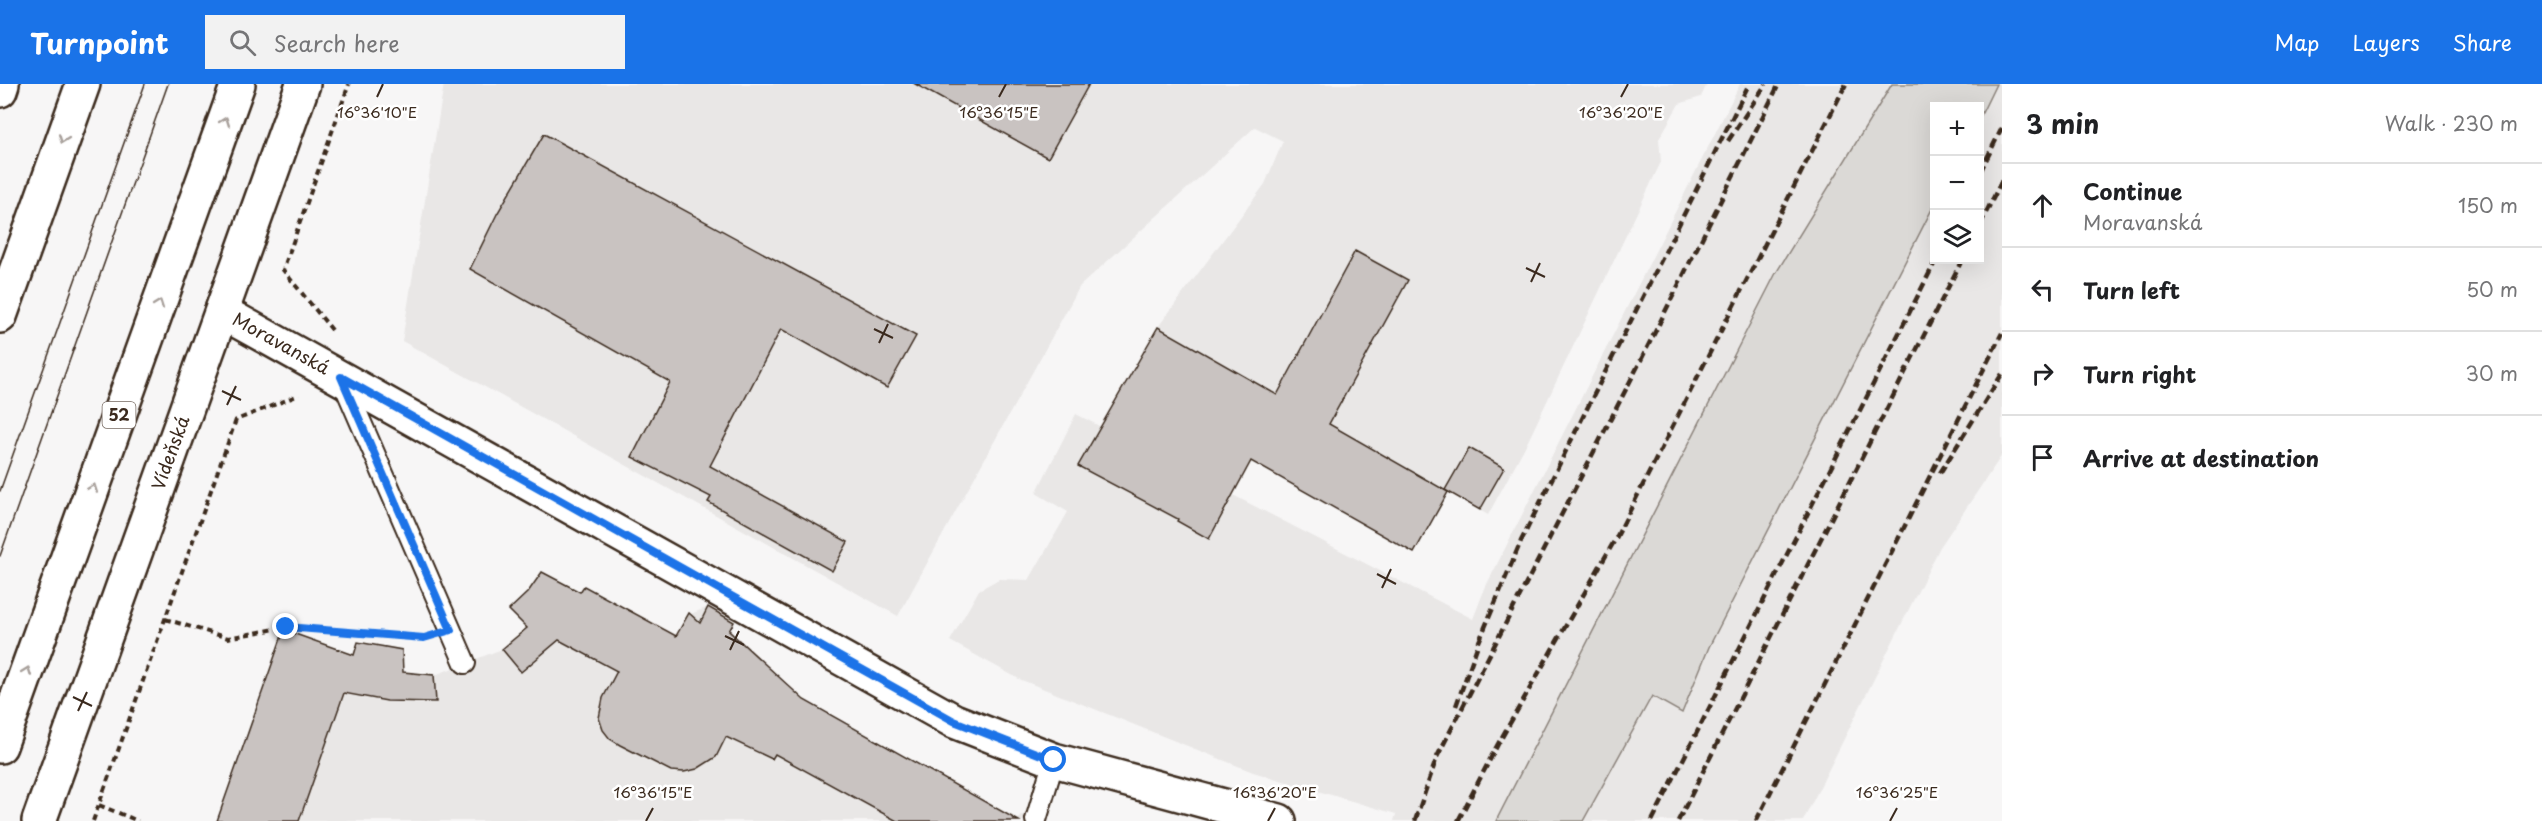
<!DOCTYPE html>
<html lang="en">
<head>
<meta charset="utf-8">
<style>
  :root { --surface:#fff; --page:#f2f2f2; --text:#202124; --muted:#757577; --line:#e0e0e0; --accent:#1a73e8 }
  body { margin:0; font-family:"Playpen Sans",sans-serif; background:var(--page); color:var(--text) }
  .controls { position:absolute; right:18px; top:18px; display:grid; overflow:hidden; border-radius:0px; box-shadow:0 6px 24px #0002 }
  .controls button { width:54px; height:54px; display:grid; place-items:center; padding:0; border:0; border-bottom:2px solid var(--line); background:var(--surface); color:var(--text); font:30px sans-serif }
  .stop { position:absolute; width:18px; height:18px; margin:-14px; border:4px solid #1a73e8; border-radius:50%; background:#fff }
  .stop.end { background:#1a73e8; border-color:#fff; box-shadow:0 2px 6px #0008 }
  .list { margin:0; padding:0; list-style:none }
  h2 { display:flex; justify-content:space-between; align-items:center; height:78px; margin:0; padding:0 24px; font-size:26px }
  h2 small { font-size:20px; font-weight:400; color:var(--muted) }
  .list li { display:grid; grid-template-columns:39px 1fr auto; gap:18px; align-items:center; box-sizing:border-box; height:84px; padding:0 24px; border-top:2px solid var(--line) }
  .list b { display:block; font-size:22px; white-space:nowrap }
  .list p { margin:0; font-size:20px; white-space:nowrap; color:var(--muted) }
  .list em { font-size:20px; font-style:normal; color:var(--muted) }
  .icon { flex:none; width:33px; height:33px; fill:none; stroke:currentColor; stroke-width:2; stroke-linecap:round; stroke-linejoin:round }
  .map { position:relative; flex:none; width:2002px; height:737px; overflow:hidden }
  header { display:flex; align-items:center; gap:36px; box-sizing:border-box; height:84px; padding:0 30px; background:var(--accent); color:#fff }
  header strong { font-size:28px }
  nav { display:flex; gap:33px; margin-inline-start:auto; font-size:21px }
  .search { width:420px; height:54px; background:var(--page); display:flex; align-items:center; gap:15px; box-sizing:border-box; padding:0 21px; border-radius:0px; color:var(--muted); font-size:22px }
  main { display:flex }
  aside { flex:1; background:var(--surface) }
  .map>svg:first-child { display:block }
  .built { fill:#e9e7e6; fill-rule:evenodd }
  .green { fill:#dbd9d6; stroke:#8b827a; stroke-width:1.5 }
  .building { fill:#c9c3c1; stroke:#3b2a1e; stroke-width:1.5 }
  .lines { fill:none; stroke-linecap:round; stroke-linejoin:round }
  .lane-casing { stroke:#3b2a1e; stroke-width:24 }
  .secondary-casing { stroke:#3b2a1e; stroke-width:38 }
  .highway-casing { stroke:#3b2a1e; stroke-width:38 }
  .path { stroke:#3b2a1e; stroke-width:4; stroke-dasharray:6 4.5; stroke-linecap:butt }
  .lane { stroke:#fff; stroke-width:20 }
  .secondary { stroke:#fff; stroke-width:33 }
  .highway { stroke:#fff; stroke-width:33 }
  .tram { stroke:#3b2a1e; stroke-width:1.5 }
  .rail { stroke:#3b2a1e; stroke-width:4.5; stroke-dasharray:9 4.5; stroke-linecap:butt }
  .oneway { stroke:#a79f9a }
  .route { stroke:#1a73e8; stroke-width:8 }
  .ticks { fill:none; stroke:#3b2a1e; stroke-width:2 }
  .labels { text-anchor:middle; stroke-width:5; stroke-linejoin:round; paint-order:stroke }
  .shield { fill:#fff; stroke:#766a62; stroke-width:1.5 }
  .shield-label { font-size:16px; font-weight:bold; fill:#3b2a1e }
  .street-label { font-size:18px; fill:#3b2a1e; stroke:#fff }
  .ticks-label { font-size:15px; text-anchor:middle; fill:#3b2a1e; stroke:#fff; stroke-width:5; stroke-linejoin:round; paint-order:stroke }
</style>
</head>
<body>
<header>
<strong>Turnpoint</strong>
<div class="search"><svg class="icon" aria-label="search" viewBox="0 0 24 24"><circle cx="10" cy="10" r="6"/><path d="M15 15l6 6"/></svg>Search here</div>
<nav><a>Map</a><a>Layers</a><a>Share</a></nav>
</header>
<main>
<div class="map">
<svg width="2002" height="737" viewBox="0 0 2002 737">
  <rect width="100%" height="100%" fill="#f7f6f6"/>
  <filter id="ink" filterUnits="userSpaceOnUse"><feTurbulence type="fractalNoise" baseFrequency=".0167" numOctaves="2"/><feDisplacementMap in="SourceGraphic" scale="12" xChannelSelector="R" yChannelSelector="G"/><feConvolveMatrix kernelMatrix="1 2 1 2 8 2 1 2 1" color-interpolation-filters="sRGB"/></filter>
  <g filter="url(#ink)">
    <!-- built -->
    <g class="built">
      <polygon points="444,0 1707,0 1701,13 1679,20 1659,55 1661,78 1528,357 1488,431 1449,408 1414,469 1123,305 1158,243 1265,100 1283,57 1255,43 1080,202 898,532 402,257"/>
      <path d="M1740 0H2002V371L1940 463 1803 737H1394L1396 730 1253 688 1019 595 950 557 979 506 999 495 1029 496 1068 428 1036 409 1076 330 1473 535 1485 504ZM1934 22H1980V176H1934Z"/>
      <polygon points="542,488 580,508 584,502 676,552 689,529 691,530 708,523 714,526 734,538 729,547 803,615 1018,736 1021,731 1040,737 219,737 286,547 354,571 359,558 403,565 403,588 435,591 502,565 527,545 509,526 536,500 535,498"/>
    </g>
    <!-- green -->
    <polygon class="green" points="1892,0 1996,0 1980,33 1980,22 1934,22 1934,121 1709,563 1682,629 1652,612 1583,737 1496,737 1776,189"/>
    <!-- building -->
    <g class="building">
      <polygon points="915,0 1089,0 1048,74"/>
      <polygon points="544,50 916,252 887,304 781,245 710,382 848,458 832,487 708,418 711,413 632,373 670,298 470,185 497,130"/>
      <polygon points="1355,167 1408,196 1329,340 1448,408 1414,469 1251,377 1209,455 1177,437 1178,435 1078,382 1158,243 1277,311"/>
      <polygon points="1469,364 1504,384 1480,426 1445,406"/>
      <polygon points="542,488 580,508 584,502 676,552 689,529 700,539 708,523 734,538 729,547 804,616 1019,737 897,737 775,670 772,675 726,653 716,673 697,685 684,688 671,687 620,661 610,655 603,646 599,634 603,614 617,587 559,556 521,588 502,565 527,544 509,526 528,508"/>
      <polygon points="284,546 354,571 358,558 402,566 403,588 434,591 436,618 387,617 344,609 299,737 217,737"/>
    </g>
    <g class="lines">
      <!-- lane casing -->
      <g class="lane-casing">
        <g id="lane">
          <polyline points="342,295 465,579"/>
          <polyline points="1036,736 1054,676"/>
        </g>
      </g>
      <!-- secondary casing -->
      <g class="secondary-casing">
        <g id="secondary">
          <polyline points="0,6 2,0"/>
          <polyline points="222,228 954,637 1054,676 1279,737"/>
          <polyline points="39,737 303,0"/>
        </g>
      </g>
      <!-- highway casing -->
      <g class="highway-casing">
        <g id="highway">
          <polyline points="0,232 83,0"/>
          <polyline points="0,662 238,0"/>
        </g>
      </g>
      <!-- path -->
      <g class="path">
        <polyline points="332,246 283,186 349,0"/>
        <polyline points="165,535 228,554 286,543 425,554"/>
        <polyline points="99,721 138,737"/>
        <polyline points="93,737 236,336 299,311"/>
      </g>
      <!-- lane -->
      <use href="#lane" class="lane"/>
      <!-- secondary -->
      <use href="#secondary" class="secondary"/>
      <!-- highway -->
      <use href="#highway" class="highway"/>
      <!-- tram -->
      <g class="tram">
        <polyline points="0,407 145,0"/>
        <polyline points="0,472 168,0"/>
      </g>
      <!-- rail -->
      <g class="rail">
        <polyline points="1728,57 1766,0"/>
        <polyline points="1980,88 2002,44"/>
        <polyline points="1980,141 2002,96"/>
        <polyline points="1940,389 2002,290"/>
        <polyline points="1456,622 1478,560 1521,457 1749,0"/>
        <polyline points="1415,737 1437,673 1641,276 1779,0"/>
        <polyline points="1458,737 1498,660 1616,454 1846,0"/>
        <polyline points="1652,737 1936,176"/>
        <polyline points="1678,737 1962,176"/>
        <polyline points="1756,737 2002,249"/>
      </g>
    </g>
    <!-- one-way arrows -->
    <defs><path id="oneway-chevron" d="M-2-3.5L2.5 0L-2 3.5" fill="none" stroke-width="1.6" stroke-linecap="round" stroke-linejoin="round" transform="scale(1.5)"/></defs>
    <g class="oneway">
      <use href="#oneway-chevron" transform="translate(225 37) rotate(-70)"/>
      <use href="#oneway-chevron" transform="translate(63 55) rotate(110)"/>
      <use href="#oneway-chevron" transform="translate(159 220) rotate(-70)"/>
      <use href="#oneway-chevron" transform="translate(93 404) rotate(-70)"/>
      <use href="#oneway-chevron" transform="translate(27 587) rotate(-70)"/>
    </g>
  </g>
  <g class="lines" filter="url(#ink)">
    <!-- route -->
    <polyline class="route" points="286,543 424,554 451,546 341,293 954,637 1054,676"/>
  </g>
  <!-- ticks -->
  <path class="ticks" d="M377 13 383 0M999 13 1006 0M1621 13 1628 0M1526 184 1545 193M1531 198 1540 179M874 245 893 254M879 259 888 240M222 307 241 316M227 321 236 302M1377 490 1396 500M1382 504 1391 485M725 552 744 561M730 566 739 547M73 613 92 622M78 627 87 608M646 737 653 724M1268 737 1275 724M1890 737 1897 724"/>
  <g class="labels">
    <!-- shield labels -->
    <rect class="shield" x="102.5" y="318" width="33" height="26" rx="4.5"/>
    <g class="shield-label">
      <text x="119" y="337">52</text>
    </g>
    <!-- street labels -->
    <g class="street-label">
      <text transform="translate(281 260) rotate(29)" y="6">Moravanská</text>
      <text transform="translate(171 369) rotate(-70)" y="6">Vídeňská</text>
    </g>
  </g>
  <g class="ticks-label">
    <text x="377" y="34">16°36'10"E</text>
    <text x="999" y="34">16°36'15"E</text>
    <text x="1621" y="34">16°36'20"E</text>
    <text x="653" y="714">16°36'15"E</text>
    <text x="1275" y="714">16°36'20"E</text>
    <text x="1897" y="714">16°36'25"E</text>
  </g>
</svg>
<div class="controls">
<button>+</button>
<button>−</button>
<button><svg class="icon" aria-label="layers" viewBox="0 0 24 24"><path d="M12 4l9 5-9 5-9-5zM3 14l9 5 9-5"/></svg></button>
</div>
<div class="stop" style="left:1054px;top:676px"></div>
<div class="stop end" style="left:286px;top:543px"></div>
</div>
<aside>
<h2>3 min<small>Walk · 230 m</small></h2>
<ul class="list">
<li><svg class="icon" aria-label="ahead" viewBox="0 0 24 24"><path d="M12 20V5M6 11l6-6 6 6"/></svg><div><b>Continue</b><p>Moravanská</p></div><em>150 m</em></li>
<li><svg class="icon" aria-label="left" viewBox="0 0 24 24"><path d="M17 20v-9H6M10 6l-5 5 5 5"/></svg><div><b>Turn left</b></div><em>50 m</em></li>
<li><svg class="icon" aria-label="right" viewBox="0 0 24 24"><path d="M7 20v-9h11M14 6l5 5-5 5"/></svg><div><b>Turn right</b></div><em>30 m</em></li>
<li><svg class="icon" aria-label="arrive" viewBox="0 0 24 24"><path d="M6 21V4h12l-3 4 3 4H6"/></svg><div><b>Arrive at destination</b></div></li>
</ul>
</aside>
</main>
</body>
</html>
